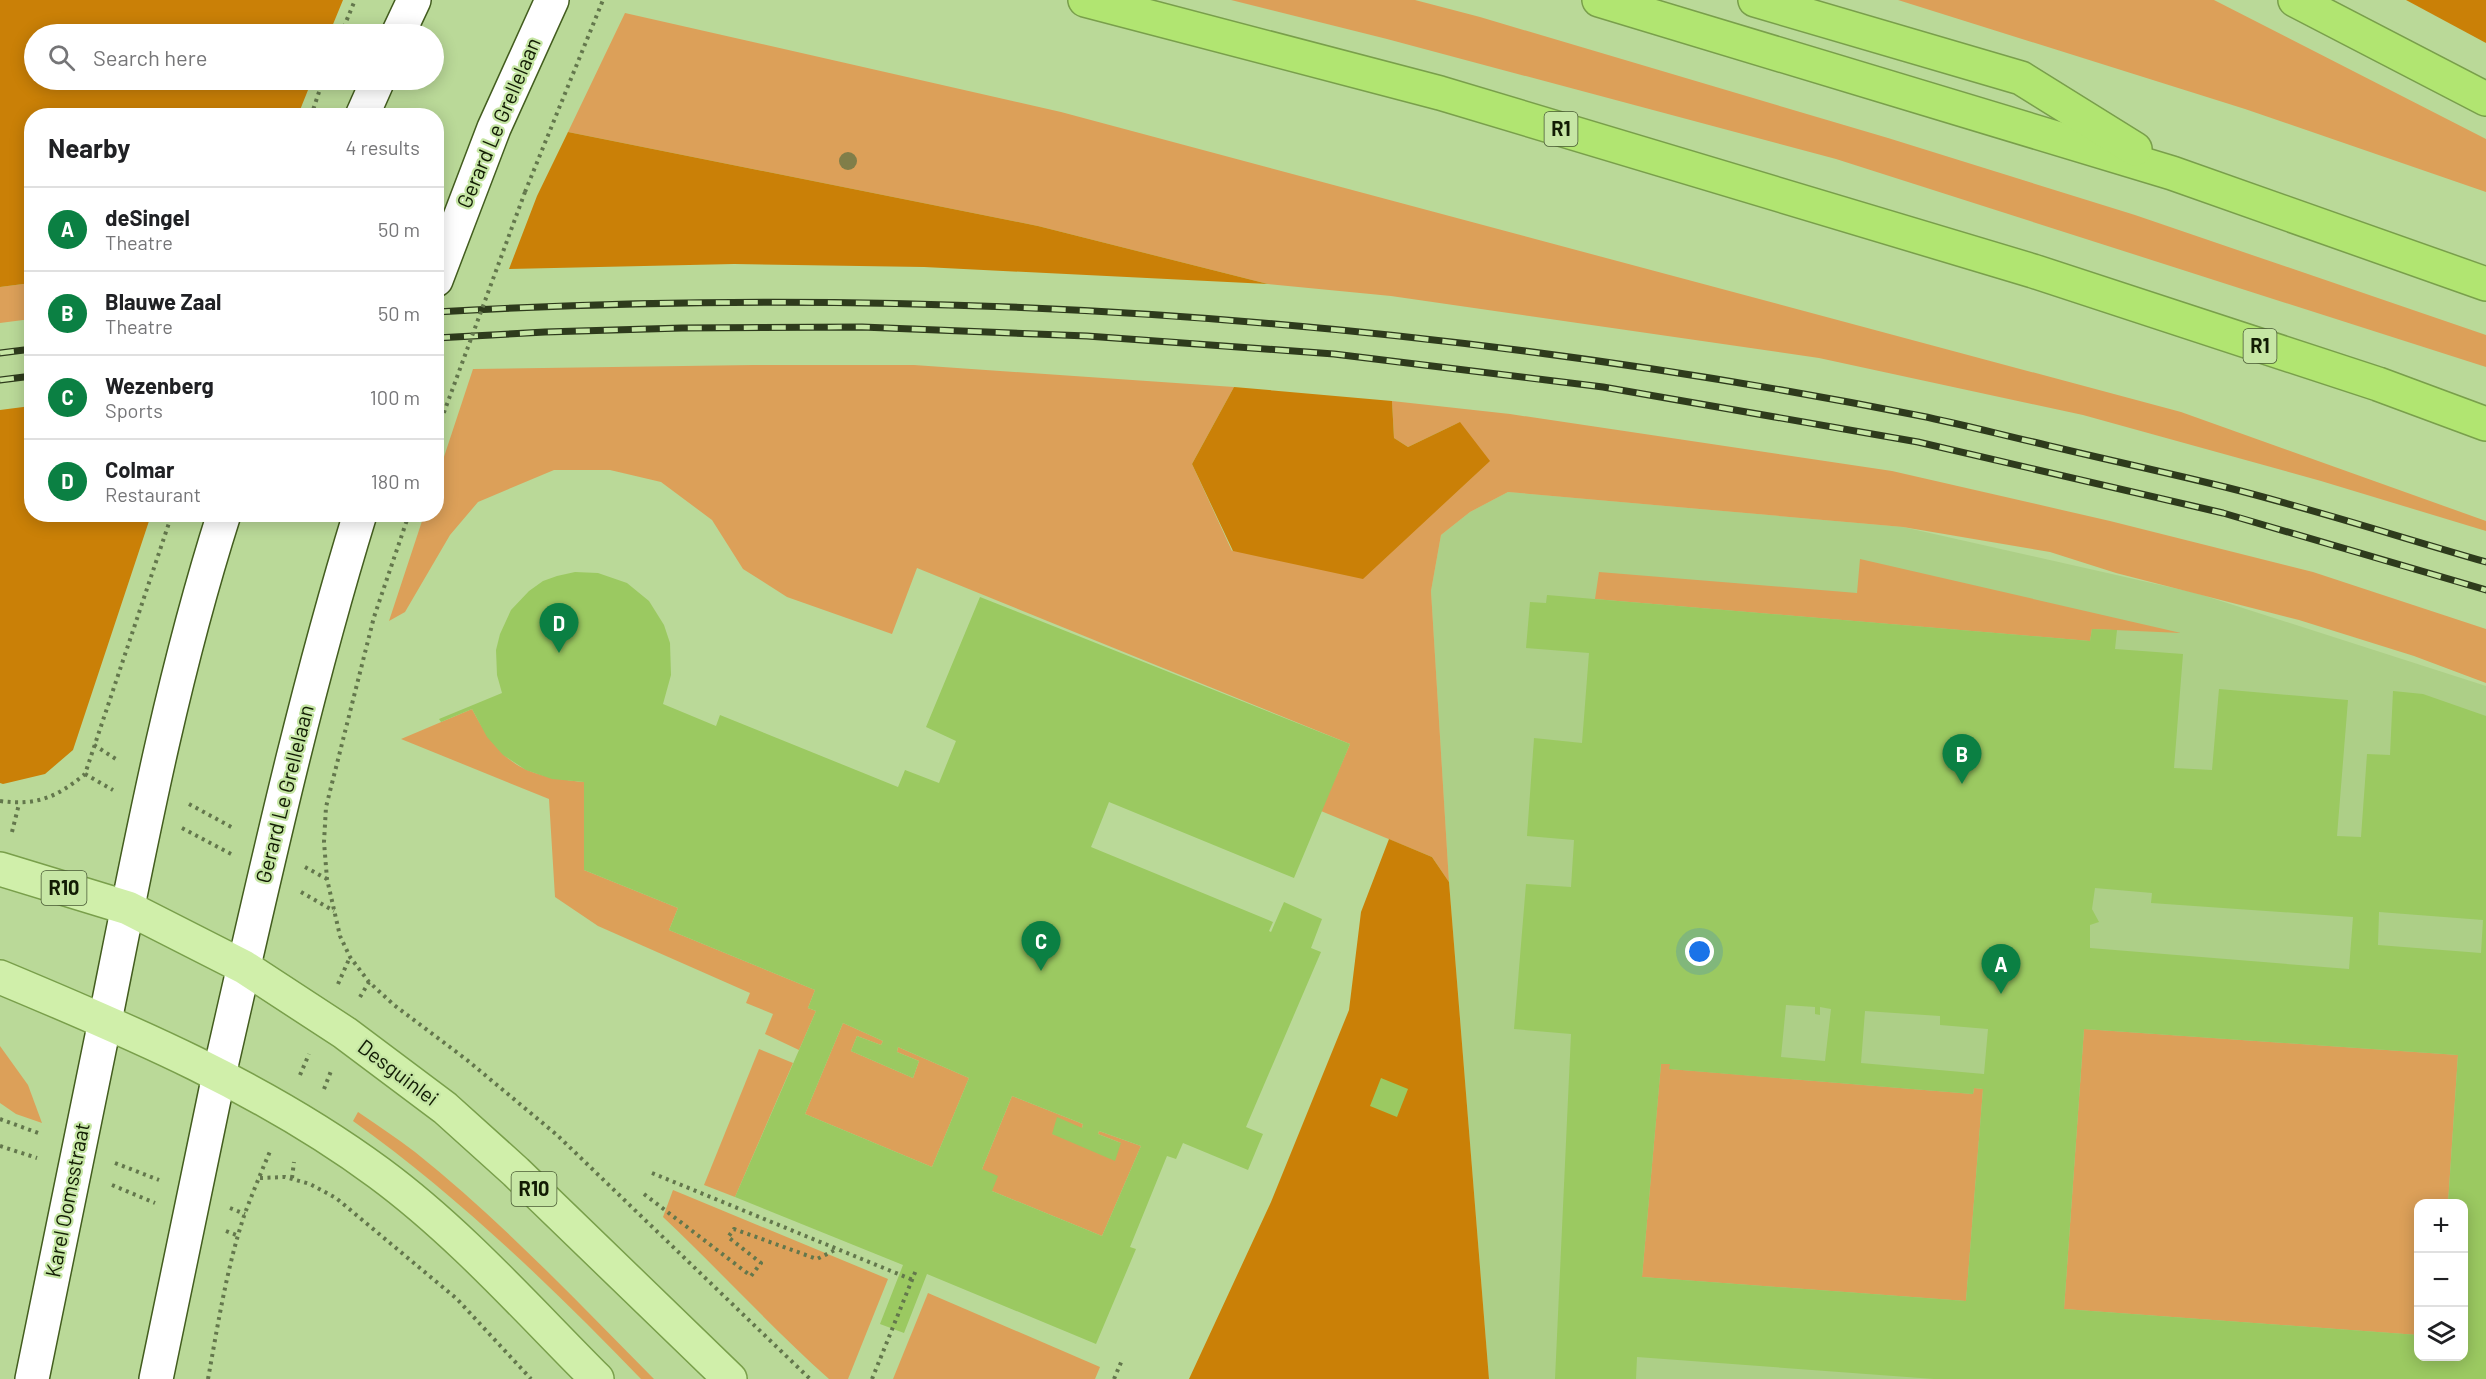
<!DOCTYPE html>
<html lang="en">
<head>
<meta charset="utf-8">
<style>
  :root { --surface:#fff; --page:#f6f6f6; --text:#202124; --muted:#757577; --line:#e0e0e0; --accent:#0b8043 }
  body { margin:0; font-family:Barlow,sans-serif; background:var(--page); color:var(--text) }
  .controls { position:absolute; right:18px; bottom:18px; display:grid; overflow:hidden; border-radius:12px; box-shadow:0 3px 15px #0003 }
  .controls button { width:54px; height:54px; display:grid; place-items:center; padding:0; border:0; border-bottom:2px solid var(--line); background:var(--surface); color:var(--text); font:30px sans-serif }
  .you { position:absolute; left:1700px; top:952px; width:21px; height:21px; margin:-15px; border:4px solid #fff; border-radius:50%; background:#1a73e8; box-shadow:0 0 0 9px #1a73e833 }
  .badge { display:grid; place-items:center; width:39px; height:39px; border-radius:50%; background:var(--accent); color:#fff; font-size:20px; font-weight:700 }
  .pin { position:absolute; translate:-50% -50px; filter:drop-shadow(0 2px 3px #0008) }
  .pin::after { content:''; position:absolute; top:32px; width:21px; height:18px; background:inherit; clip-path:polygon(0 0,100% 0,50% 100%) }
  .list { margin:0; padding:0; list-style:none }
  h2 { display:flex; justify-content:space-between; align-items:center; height:78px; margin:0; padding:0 24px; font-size:26px }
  h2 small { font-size:20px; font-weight:400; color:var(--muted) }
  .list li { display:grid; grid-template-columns:39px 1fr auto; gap:18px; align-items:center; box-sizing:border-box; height:84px; padding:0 24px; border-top:2px solid var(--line) }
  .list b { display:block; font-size:22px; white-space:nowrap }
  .list p { margin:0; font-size:20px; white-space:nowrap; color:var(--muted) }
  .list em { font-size:20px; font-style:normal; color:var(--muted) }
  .icon { flex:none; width:33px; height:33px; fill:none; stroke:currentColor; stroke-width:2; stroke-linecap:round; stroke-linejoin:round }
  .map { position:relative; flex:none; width:2486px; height:1379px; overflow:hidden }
  .search { position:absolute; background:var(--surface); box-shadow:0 3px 15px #0003; left:24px; top:24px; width:420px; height:66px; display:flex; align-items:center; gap:15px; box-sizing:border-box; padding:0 21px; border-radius:33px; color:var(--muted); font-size:22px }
  .panel { position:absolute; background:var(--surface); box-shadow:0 3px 15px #0003; left:24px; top:108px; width:420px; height:414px; border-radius:24px }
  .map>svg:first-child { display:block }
  .built { fill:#adcf87; fill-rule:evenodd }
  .green { fill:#dca059 }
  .forest { fill:#ca8007 }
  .building { fill:#9bc961; fill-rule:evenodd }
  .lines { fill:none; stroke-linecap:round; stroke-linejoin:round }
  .street-casing { stroke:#435d1f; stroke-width:36 }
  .secondary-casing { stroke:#435d1f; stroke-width:36 }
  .primary-casing { stroke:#799f4b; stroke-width:36 }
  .highway-casing { stroke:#799f4b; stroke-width:36 }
  .path { stroke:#63774c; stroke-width:4; stroke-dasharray:3 4.5; stroke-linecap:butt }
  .street { stroke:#fff; stroke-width:33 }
  .secondary { stroke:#fff; stroke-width:33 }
  .primary { stroke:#d0efaa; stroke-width:33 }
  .highway { stroke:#b1e571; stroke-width:33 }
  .rail-casing { stroke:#2e3b1c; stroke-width:7 }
  .rail { stroke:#c6e6a4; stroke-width:4.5; stroke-dasharray:14; stroke-linecap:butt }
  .path-bridge { stroke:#63774c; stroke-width:4; stroke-dasharray:3 4.5; stroke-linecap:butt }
  .tree { fill:#807e49 }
  .labels { text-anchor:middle; stroke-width:4.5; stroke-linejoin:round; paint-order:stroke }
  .shield { fill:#c6e6a4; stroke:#485934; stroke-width:1.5 }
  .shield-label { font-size:20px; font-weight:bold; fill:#121c04 }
  .street-label { font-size:21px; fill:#121c04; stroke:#c6e6a4 }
</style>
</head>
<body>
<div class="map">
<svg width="2486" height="1379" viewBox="0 0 2486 1379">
  <rect width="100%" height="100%" fill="#bad998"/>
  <!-- built -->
  <path class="built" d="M1508 492 1903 527 2196 593 2486 686V1379H1489L1449 882 1431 591 1441 535 1470 512ZM2418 1204H2464V1356H2418Z"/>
  <!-- green -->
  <g class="green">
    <polygon points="1231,0 1415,0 1480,17 1888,138 2135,215 2486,335 2486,367 1836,159 1387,39"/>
    <polygon points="1898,0 2214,0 2486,139 2486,192 2245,109"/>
    <polygon points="625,13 1061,112 2181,412 2486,521 2486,531 2321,481 2083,415 1819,358 1391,296 1268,284 1038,226 568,132"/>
    <polygon points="31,283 31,319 0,323 0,287"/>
    <polygon points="753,365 914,365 1234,387 1192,464 1232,551 1460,422 1408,447 1394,438 1392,401 1510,414 1892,471 2110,521 2313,572 2486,629 2486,683 2414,656 2299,620 2116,573 2050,552 1903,527 1508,492 1470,512 1441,535 1431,591 1449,882 1432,857 1321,811 1350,744 917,568 892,634 787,597 743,569 712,520 661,482 610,470 554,470 478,502 450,535 405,612 389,621 424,515 436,514 437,478 473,369"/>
    <polygon points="1860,559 2181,633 2092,629 2090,641 1595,599 1599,572 1857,593"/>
    <path d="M472 709C501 764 522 776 584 782V870L678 908 669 930 815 990 808 1008 816 1011 799 1050 765 1034 773 1014 746 1003 750 993 598 926 555 897 549 799 401 739Z"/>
    <polygon points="843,1023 883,1041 881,1045 857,1036 851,1051 913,1078 919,1061 897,1052 898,1047 969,1078 932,1167 805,1114"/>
    <polygon points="2084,1029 2458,1055 2448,1203 2418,1204 2418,1335 2064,1309"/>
    <polygon points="0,1046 28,1085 42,1123 16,1114 0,1103"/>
    <polygon points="759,1049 793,1063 735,1197 704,1185"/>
    <polygon points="1661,1064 1670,1064 1670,1069 1973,1094 1974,1088 1983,1089 1966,1301 1642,1277"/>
    <polygon points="1012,1096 1083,1124 1082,1128 1052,1134 1121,1143 1098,1134 1099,1131 1141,1146 1102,1236 992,1191 982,1169"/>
    <path d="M358 1112C377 1125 397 1138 415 1152 499 1219 578 1302 654 1379H641C551 1286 458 1196 353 1121Z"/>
    <path d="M673 1190 888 1279 848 1379H829C771 1327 719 1270 663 1217Z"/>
    <polygon points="928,1293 1100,1367 1095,1379 893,1379"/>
  </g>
  <!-- forest -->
  <g class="forest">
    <polygon points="0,0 343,0 329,34 34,34 34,80 312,80 298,115 32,116 31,283 0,287"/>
    <polygon points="2406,0 2486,0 2486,43"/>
    <polygon points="568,132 1038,226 1268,284 924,267 734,264 509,269 537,196"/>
    <polygon points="1234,387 1392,401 1394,438 1408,447 1460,422 1490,461 1363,579 1233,551 1192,464"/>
    <polygon points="31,406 32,514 151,515 73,750 45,774 3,784 0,783 0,410"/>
    <polygon points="1389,839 1432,857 1449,882 1489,1379 1189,1379 1271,1202 1349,1010 1361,912"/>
  </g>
  <!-- building -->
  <g class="building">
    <path d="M575 572 598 573 627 583 649 601 664 625 670 643 671 675 663 704 716 726 720 715 898 787 905 770 939 783 956 741 926 727 980 597 1350 744 1294 878 1109 802 1091 847 1273 922 1269 931 1271 932 1284 902 1322 919 1311 948 1321 952 1246 1127 1263 1134 1248 1170 1183 1143 1176 1159 1167 1156 1130 1247 1136 1249 1096 1344 927 1274 904 1333 880 1324 903 1265 735 1197 816 1011 808 1008 815 990 669 930 678 908 584 870V782L552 779 526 770 503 755 487 737 472 709 441 722 439 719 502 693 497 675 496 650 500 634 511 610 529 591 543 581 557 576ZM843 1023 883 1041 881 1045 857 1036 851 1051 913 1078 919 1061 897 1052 898 1047 969 1078 932 1167 805 1114ZM1012 1096 1083 1124 1082 1128 1057 1117 1052 1134 1115 1161 1121 1143 1098 1134 1099 1131 1141 1146 1102 1236 992 1191 998 1176 982 1169Z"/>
    <path d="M1547 595 2090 641 2092 629 2117 630 2115 649 2183 654 2174 768 2212 770 2219 689 2348 700 2337 836 2361 837 2367 754 2390 755 2393 691 2423 694 2486 716V1379H1934L1637 1357 1636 1379H1555L1571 1034 1514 1029 1526 884 1571 887 1574 840 1527 836 1534 738 1582 743 1589 653 1526 648 1530 602 1546 603ZM2095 888 2152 893 2151 903 2353 917 2349 969 2090 948V925L2099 922 2092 909ZM2379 912 2483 920 2481 953 2378 945ZM1786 1005 1815 1007V1014L1820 1015V1007L1831 1009 1825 1061 1781 1057ZM1865 1011 1940 1016V1025L1988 1029 1984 1074 1861 1063ZM2084 1029 2458 1055 2448 1204H2464V1356H2418V1335L2064 1309ZM1661 1064H1670L1669 1069 1973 1094 1974 1088 1983 1089 1966 1301 1642 1277Z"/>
    <polygon points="1381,1078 1408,1089 1397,1117 1370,1106"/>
  </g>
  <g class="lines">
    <!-- street casing -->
    <g class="street-casing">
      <g id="street">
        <polyline points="32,1379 105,1021"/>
        <polyline points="156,1379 219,1075"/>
      </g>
    </g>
    <!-- secondary casing -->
    <g class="secondary-casing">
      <g id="secondary">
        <polyline points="398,34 414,0"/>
        <polyline points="362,116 378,80"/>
        <polyline points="436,280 494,128 552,0"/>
        <path d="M105 1021C139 851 171 680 224 514"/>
        <path d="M219 1075C262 888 303 699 360 514"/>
      </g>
    </g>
    <!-- primary casing -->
    <g class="primary-casing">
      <g id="primary">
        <polyline points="0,869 128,908 244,967 345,1033 445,1108 516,1172 730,1379"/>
        <path d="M0 977C132 1032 264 1088 379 1173 459 1232 527 1309 597 1379"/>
      </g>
    </g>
    <!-- highway casing -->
    <g class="highway-casing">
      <g id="highway">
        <polyline points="1085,0 1440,93 2033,271 2378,384 2486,424"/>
        <polyline points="1599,0 2172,173 2486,284"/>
        <polyline points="1755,0 2021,78 2135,149"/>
        <polyline points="2295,0 2486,99"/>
      </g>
    </g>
    <!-- path -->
    <g class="path">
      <polyline points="341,34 355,0"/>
      <polyline points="311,116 323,80"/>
      <polyline points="525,192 603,0"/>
      <polyline points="409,514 374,617 326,807 324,842 327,879 340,936 350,957 369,982 394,1005 467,1060 557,1135 810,1379"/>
      <polyline points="94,745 119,761"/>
      <polyline points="85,774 113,790"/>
      <path d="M0 801C37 806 57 797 85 774L172 514"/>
      <polyline points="189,804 235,829"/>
      <polyline points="182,828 231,854"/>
      <polyline points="12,832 19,804"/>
      <polyline points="305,867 327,879"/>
      <polyline points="301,892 334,911"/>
      <polyline points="338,984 350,957"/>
      <polyline points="360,997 369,982"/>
      <polyline points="300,1075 309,1054"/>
      <polyline points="324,1089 331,1071"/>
      <polyline points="0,1119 41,1134"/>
      <polyline points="0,1146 37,1158"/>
      <polyline points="115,1163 159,1180"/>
      <polyline points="652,1173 913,1280"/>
      <polyline points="260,1178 285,1177 310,1184 336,1198 457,1299 531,1379"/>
      <polyline points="292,1178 294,1162"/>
      <polyline points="112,1185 155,1203"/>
      <polyline points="644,1194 751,1276 761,1263 728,1237 734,1229 817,1259 837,1249"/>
      <polyline points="230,1208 245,1214"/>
      <polyline points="226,1231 239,1236"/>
      <path d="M208 1379C218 1324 227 1266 245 1213 253 1192 262 1170 271 1149"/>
      <polyline points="872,1379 916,1270"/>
      <polyline points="1114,1379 1122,1360"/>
    </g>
    <!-- street -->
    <use href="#street" class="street"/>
    <!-- secondary -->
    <use href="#secondary" class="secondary"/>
    <!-- primary -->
    <use href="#primary" class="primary"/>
    <!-- highway -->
    <use href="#highway" class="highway"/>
    <!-- rail casing -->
    <g class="rail-casing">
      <g id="rail">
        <path d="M436 312C933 283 1432 319 1921 416 1961 424 2002 435 2042 444 2103 459 2165 472 2225 487 2313 509 2399 537 2486 562"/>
        <polyline points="436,338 545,332 682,328 862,327 1087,336 1334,354 1603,387 1918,442 2223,513 2486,590"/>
        <polyline points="0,353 32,349"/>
        <polyline points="0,380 32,376"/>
      </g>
    </g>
    <!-- rail -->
    <use href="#rail" class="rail"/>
    <!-- path-bridge -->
    <polyline class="path-bridge" points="436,434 525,192"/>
  </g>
  <!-- trees -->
  <circle class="tree" cx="848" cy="161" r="9"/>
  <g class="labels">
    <!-- shield labels -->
    <g class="shield">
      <rect x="1544.5" y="112" width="33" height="34" rx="4.5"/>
      <rect x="2243.5" y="329" width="33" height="34" rx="4.5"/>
      <rect x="41.5" y="871" width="45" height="34" rx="4.5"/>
      <rect x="511.5" y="1172" width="45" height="34" rx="4.5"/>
    </g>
    <g class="shield-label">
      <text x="1561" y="136">R1</text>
      <text x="2260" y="353">R1</text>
      <text x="64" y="895">R10</text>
      <text x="534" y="1196">R10</text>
    </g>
    <!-- street labels -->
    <g class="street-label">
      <text transform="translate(499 123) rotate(-67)" y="7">Gerard Le Grellelaan</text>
      <text transform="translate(285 794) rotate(-76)" y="7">Gerard Le Grellelaan</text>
      <text transform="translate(398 1073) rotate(37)" y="7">Desguinlei</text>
      <text transform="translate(68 1200) rotate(-79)" y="7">Karel Oomsstraat</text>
    </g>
  </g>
</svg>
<div class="controls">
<button>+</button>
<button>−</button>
<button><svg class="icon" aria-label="layers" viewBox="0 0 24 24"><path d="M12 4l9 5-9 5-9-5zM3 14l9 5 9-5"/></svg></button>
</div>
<div class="you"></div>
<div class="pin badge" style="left:2001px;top:994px">A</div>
<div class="pin badge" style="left:1962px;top:784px">B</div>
<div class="pin badge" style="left:1041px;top:971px">C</div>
<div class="pin badge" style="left:559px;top:653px">D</div>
<div class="search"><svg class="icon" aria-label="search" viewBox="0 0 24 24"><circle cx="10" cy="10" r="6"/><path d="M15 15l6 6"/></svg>Search here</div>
<section class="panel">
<h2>Nearby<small>4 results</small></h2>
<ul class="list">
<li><span class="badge">A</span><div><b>deSingel</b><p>Theatre</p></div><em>50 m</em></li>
<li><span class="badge">B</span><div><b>Blauwe Zaal</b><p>Theatre</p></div><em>50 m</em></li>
<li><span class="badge">C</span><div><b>Wezenberg</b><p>Sports</p></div><em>100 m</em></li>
<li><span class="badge">D</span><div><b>Colmar</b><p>Restaurant</p></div><em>180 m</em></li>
</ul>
</section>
</div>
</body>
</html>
